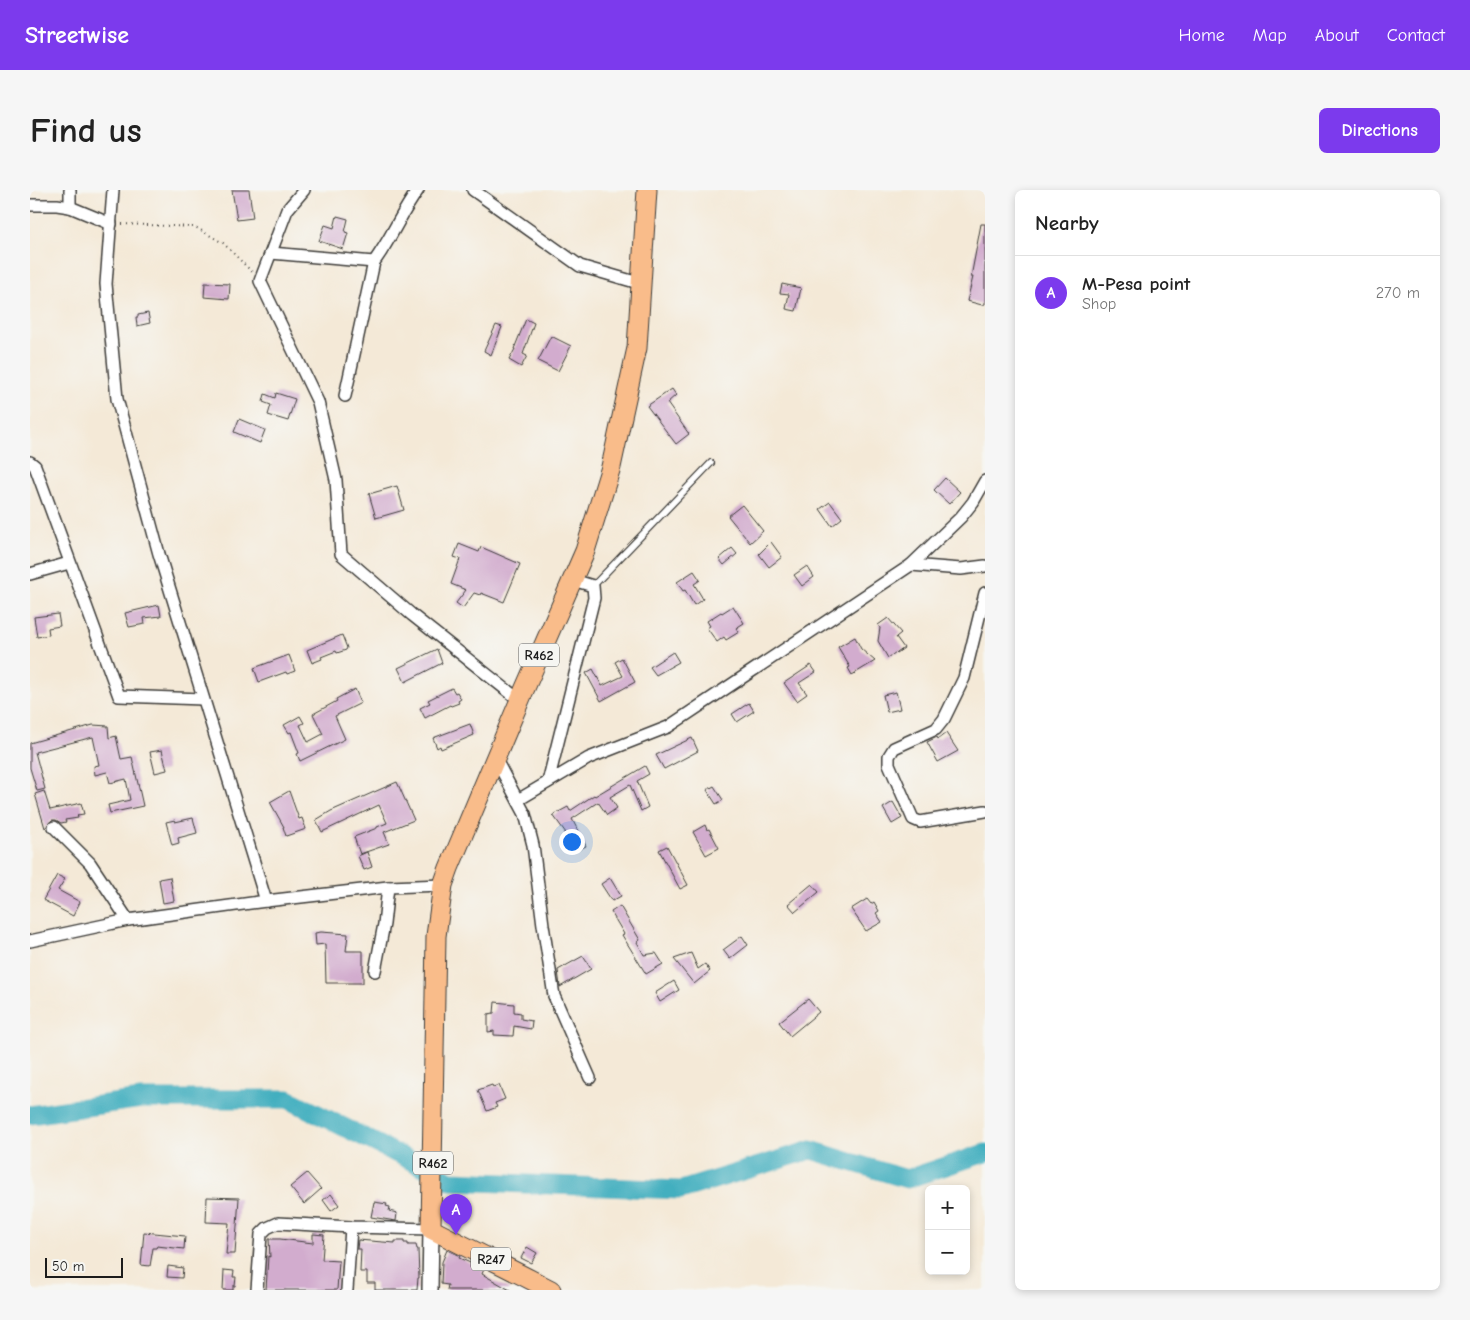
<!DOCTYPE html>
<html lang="en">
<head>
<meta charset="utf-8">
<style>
  :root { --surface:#fff; --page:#f6f6f6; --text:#222; --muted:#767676; --line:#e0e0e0; --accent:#7c3aed }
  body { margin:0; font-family:"Comic Neue",sans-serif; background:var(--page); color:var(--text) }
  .controls { position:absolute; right:15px; bottom:15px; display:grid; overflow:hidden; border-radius:8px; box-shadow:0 2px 8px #0003 }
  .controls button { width:45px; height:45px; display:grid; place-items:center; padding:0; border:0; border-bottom:1px solid var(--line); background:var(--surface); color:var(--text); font:25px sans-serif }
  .scale { position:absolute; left:15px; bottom:12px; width:78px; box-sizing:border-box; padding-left:5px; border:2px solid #1c1c1c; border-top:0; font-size:14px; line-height:18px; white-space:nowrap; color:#1c1c1c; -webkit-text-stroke:4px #f6f6f2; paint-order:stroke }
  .you { position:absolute; left:541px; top:651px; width:18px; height:18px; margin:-12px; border:4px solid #fff; border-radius:50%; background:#1a73e8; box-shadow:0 0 0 8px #1a73e833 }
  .badge { display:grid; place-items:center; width:32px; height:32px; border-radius:50%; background:var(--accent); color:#fff; font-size:16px; font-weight:700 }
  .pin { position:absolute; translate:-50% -41px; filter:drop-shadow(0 1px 2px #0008) }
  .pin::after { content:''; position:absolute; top:26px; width:18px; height:15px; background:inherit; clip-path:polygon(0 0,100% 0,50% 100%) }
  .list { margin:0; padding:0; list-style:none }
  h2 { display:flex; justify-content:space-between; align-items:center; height:65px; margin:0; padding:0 20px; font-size:21px }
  h2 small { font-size:16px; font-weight:400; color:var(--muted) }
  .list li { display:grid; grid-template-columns:32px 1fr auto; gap:15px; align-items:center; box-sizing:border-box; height:75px; padding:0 20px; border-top:1px solid var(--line) }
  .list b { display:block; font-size:19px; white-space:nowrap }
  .list p { margin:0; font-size:16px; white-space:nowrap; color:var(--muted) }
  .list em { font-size:16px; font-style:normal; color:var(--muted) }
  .map { position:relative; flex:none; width:955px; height:1100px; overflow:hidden; border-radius:8px }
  header { display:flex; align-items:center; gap:30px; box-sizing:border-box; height:70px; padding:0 25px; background:var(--accent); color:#fff }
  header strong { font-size:24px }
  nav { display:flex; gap:28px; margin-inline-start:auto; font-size:18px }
  .intro { display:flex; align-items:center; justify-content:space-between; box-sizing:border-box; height:120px; padding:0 30px }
  h1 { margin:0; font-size:35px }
  .button { padding:12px 22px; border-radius:8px; background:var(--accent); color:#fff; font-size:18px; font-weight:700 }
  main { display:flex; gap:30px; padding:0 30px }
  aside { flex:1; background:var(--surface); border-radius:8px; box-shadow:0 2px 8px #0003 }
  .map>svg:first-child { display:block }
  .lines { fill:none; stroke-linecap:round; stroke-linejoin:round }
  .river { stroke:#42afbf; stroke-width:19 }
  .building { fill:#d2acce }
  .service-casing { stroke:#3c3b38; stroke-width:8 }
  .minor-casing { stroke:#3c3b38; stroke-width:14 }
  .tertiary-casing { stroke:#3c3b38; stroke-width:18 }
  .primary-casing { stroke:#3c3b38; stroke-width:21 }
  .path { stroke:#3c3b38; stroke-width:2; stroke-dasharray:1 4; stroke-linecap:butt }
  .service { stroke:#fff; stroke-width:5.5 }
  .minor { stroke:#fff; stroke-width:11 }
  .tertiary { stroke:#fff; stroke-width:15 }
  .primary { stroke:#f9bc8a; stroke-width:19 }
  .labels { text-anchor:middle; stroke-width:5; stroke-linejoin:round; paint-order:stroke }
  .shield { fill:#f6f6f2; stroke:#5d5d5c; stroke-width:1 }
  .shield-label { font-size:14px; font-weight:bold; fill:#1c1c1c }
</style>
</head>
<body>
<header>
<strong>Streetwise</strong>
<nav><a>Home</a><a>Map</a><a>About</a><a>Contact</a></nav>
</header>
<div class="intro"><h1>Find us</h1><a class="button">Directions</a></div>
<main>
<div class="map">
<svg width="955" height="1100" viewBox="0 0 955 1100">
  <rect width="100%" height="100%" fill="#f6f6f2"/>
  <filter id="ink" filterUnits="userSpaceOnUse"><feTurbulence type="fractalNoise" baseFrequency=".02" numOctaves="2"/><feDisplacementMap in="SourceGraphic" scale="10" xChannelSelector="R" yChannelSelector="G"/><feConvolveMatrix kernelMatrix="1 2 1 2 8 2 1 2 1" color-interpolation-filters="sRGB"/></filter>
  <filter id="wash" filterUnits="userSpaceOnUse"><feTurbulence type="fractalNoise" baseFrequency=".0096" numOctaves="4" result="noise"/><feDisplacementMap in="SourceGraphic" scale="20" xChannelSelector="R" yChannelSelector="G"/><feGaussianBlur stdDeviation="1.12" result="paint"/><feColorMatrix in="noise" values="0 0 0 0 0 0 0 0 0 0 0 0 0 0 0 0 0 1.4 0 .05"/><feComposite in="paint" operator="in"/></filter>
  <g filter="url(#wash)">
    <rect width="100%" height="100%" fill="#f4e9d7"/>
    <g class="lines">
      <!-- river -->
      <polyline class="river" points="0,925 111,909 258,909 421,991 651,1000 781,960 877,989 955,963"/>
    </g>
    <g id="blocks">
      <!-- building -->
      <g class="building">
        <polygon points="202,0 219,0 223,28 207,30"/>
        <polygon points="307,26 318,29 315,42 318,43 313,59 289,51 295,35 304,38"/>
        <polygon points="951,34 955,34 955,114 952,115 937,111 943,87 941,87"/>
        <polygon points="175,93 200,94 199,109 174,107"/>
        <polygon points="752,94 771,98 766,121 756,119 759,104 750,103"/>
        <polygon points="118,123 120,133 107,136 106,127 108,127 108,125"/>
        <polygon points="496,129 504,133 493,164 497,166 491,177 479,170 485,159 484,159"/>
        <polygon points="466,135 472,137 461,165 454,161"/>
        <polygon points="521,146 541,156 528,181 508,171"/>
        <polygon points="642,199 646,205 637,213 659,244 646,254 617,216"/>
        <polygon points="246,203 265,209 258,231 238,225 241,215 233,212 235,204 245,208"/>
        <polygon points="209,229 235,240 230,253 204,242"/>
        <polygon points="915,288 930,302 919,314 904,300"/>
        <polygon points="367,296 374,320 346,328 339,304"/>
        <polygon points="800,312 812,328 802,336 790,319"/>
        <polygon points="712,315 733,341 720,353 698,326"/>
        <polygon points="741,352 752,367 739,377 729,364"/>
        <polygon points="429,354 449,362 451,357 490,374 474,412 451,403 450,405 444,403 433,418 426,413 436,400 421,394 430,369 424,367"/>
        <polygon points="702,358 707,364 694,375 689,369"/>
        <polygon points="777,376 784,387 772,396 764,385"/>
        <polygon points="664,381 670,390 664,394 673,409 664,415 655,400 653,401 647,392"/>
        <polygon points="129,415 131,426 114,428 115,434 99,437 95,423"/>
        <polygon points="703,416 714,433 706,438 709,442 696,450 694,447 687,452 677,438 680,436 677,431 691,422 692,423"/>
        <polygon points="28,424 30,436 18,438 19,445 7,447 4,427"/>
        <polygon points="858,428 871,443 866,447 874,458 867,463 866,462 858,468 848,451 850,438 848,435"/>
        <polygon points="312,445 317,458 316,460 307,463 306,461 291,467 292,469 282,473 277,460"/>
        <polygon points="825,447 831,459 845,471 822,485 818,478 820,477 808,457"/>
        <polygon points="407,459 412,473 375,492 368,478"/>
        <polygon points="643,462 649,472 626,485 620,477"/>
        <polygon points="259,465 265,481 257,484 256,482 229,492 224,478"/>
        <polygon points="592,468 605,492 571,511 556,483 563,479 572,496 593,486 585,472"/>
        <polygon points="781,475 786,482 769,493 777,504 767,511 754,493"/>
        <polygon points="422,498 425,503 427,502 431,509 428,511 429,513 421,516 420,515 395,528 390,518 400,513 398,510"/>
        <polygon points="325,499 331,513 305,526 315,549 270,571 267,564 269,563 261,542 259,543 254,535 270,526 274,533 270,535 278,552 293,544 283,524 307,511 306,509"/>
        <polygon points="866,502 870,519 857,522 853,505"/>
        <polygon points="719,513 724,521 707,532 702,524"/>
        <polygon points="440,534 444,545 411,559 410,556 407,558 403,548"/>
        <polygon points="63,535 78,536 79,548 86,546 91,569 102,567 113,616 80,623 78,615 100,610 96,589 80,593 77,582 65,585 64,576 69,575 63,547 5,562 15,599 7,601 0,578 0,553"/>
        <polygon points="916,543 928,561 908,572 897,552 907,547 908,549"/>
        <polygon points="662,548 668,561 634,579 626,565"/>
        <polygon points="132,560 137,580 125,583 120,562"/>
        <polygon points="615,576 619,584 607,591 618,617 611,621 600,595 580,607 587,618 577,625 568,612 542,629 556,656 544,662 534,643 536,643 523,625 538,617 540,621 564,605 565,606"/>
        <polygon points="367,592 384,630 354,642 359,654 330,664 324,647 347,638 347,637 357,633 349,615 292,642 286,630 301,621"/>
        <polygon points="684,596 693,610 686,614 677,600"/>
        <polygon points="14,601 20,620 51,613 54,624 47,625 48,628 35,630 36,632 31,633 26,630 22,630 15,638 5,604"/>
        <polygon points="259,601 269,629 272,628 276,639 256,646 253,637 254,637 240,612"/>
        <polygon points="863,612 872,628 862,634 853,618"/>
        <polygon points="163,628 167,643 148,648 149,653 142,655 136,632 145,630 145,632"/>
        <polygon points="675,635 677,640 679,639 689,658 676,665 663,642"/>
        <polygon points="637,656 658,695 650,699 629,660"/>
        <polygon points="337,662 342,677 334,680 328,666"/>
        <polygon points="27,685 35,689 28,700 50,712 43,726 13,710"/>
        <polygon points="140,687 144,711 133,713 129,689"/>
        <polygon points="580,688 591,706 582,711 571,694"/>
        <polygon points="782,694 789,702 765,722 758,714"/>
        <polygon points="837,709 841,714 844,712 849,721 846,723 852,732 836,741 821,719"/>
        <polygon points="590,716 610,750 607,752 614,765 626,763 633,774 616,784 592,745 594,744 581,722"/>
        <polygon points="291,742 318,744 316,761 333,761 333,793 296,793 295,754 286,755 285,743"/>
        <polygon points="712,746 718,755 700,769 693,760"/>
        <polygon points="661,763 668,779 675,774 680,781 664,794 644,769"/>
        <polygon points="553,766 561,779 530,797 528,780"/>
        <polygon points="644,791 649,800 630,812 625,803"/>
        <polygon points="778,809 789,822 760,846 749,832"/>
        <polygon points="465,812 484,814 484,822 491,823 491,829 502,831 501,839 484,836 483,846 464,845 464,841 458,842 458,824 464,823"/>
        <polygon points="462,895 463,897 469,895 475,909 465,913 467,917 457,921 448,900"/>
        <polygon points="277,983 291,999 274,1014 260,997"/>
        <polygon points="301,1004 309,1015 301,1021 293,1010"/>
        <polygon points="177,1007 209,1008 205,1064 196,1064 199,1033 176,1032"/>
        <polygon points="344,1012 357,1014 356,1016 360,1017 359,1021 367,1023 366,1031 341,1027"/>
        <polygon points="114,1042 155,1046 154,1059 127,1056 126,1058 123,1058 120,1076 111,1075"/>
        <polygon points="283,1044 294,1045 292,1070 309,1071 307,1100 236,1100 238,1066 240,1067 239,1049 250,1049 283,1053"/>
        <polygon points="328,1050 365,1053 365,1051 374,1051 374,1053 378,1053 378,1055 386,1055 387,1059 388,1059 389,1088 388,1088 387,1100 345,1100 345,1093 337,1093 337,1082 330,1082 331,1059 327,1059"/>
        <polygon points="497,1057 507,1063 501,1073 491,1068"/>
        <polygon points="417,1060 430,1066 429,1068 454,1079 452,1084 480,1100 417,1100 418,1095 411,1094 412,1072"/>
        <polygon points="138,1076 153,1078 152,1088 137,1087"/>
        <polygon points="194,1080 204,1081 203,1087 206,1087 205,1096 203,1096 203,1100 193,1100"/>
      </g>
    </g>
  </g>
  <g filter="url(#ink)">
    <use href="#blocks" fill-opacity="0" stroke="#3c3b38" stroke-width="1"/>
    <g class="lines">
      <!-- service casing -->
      <g class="service-casing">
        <polyline id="service" points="563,396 681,273"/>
      </g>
      <!-- minor casing -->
      <g class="minor-casing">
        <g id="minor">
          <polyline points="40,0 40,17"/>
          <polyline points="83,0 76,94 87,209 129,364 236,711"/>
          <polyline points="274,0 257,20 230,91 288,212 306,290 311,364 382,425 483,505 492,505"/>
          <polyline points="443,0 550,76 612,94"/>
          <polyline points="0,15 27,15 40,17 81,34"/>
          <polyline points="241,63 344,72"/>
          <path d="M315 206 344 72C361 49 371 23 388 0"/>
          <polyline points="0,272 5,276 89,506 173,509"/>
          <polyline points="881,375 931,327 943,312 955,291"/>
          <polyline points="0,384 39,373"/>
          <polyline points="955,403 934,488 914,529 906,539 864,558 859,566 859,574 883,629 890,632 955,621"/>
          <polyline points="465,568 495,624 503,655 513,735 524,806 560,888"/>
          <polyline points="518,592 564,408 563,396 543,390"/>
          <polyline points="488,610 559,568 638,537 881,375 931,379 955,376"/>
          <polyline points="24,637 60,673 98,730"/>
          <polyline points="0,751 98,730 236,711 358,697 413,695"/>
          <polyline points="345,781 354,734 358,697"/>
          <polyline points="227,1100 231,1044 237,1038 248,1033 321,1037 401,1039"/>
          <polyline points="317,1100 321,1037"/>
        </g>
      </g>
      <!-- tertiary casing -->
      <g class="tertiary-casing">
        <polyline id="tertiary" points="400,1100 401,1039"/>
      </g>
      <!-- primary casing -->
      <g class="primary-casing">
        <polyline id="primary" points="521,1100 401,1039 406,746 413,695 419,678 492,505 555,361 581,277 607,158 617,0"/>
      </g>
      <!-- path -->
      <polyline class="path" points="92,34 165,37 193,53 222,82"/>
      <!-- service -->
      <use href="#service" class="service"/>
      <!-- minor -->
      <use href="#minor" class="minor"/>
      <!-- tertiary -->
      <use href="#tertiary" class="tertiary"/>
      <!-- primary -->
      <use href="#primary" class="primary"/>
    </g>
  </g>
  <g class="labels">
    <!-- shield labels -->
    <g class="shield">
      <rect x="489" y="453.5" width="40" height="23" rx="4"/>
      <rect x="383" y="961.5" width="40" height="23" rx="4"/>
      <rect x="441" y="1057.5" width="40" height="23" rx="4"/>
    </g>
    <g class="shield-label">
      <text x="509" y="470">R462</text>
      <text x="403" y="978">R462</text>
      <text x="461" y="1074">R247</text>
    </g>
  </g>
</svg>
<div class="controls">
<button>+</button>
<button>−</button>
</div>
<div class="scale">50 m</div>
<div class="you"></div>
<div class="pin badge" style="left:426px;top:1045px">A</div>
</div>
<aside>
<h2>Nearby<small></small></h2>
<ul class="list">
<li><span class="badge">A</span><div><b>M-Pesa point</b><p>Shop</p></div><em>270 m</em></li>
</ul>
</aside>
</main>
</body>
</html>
